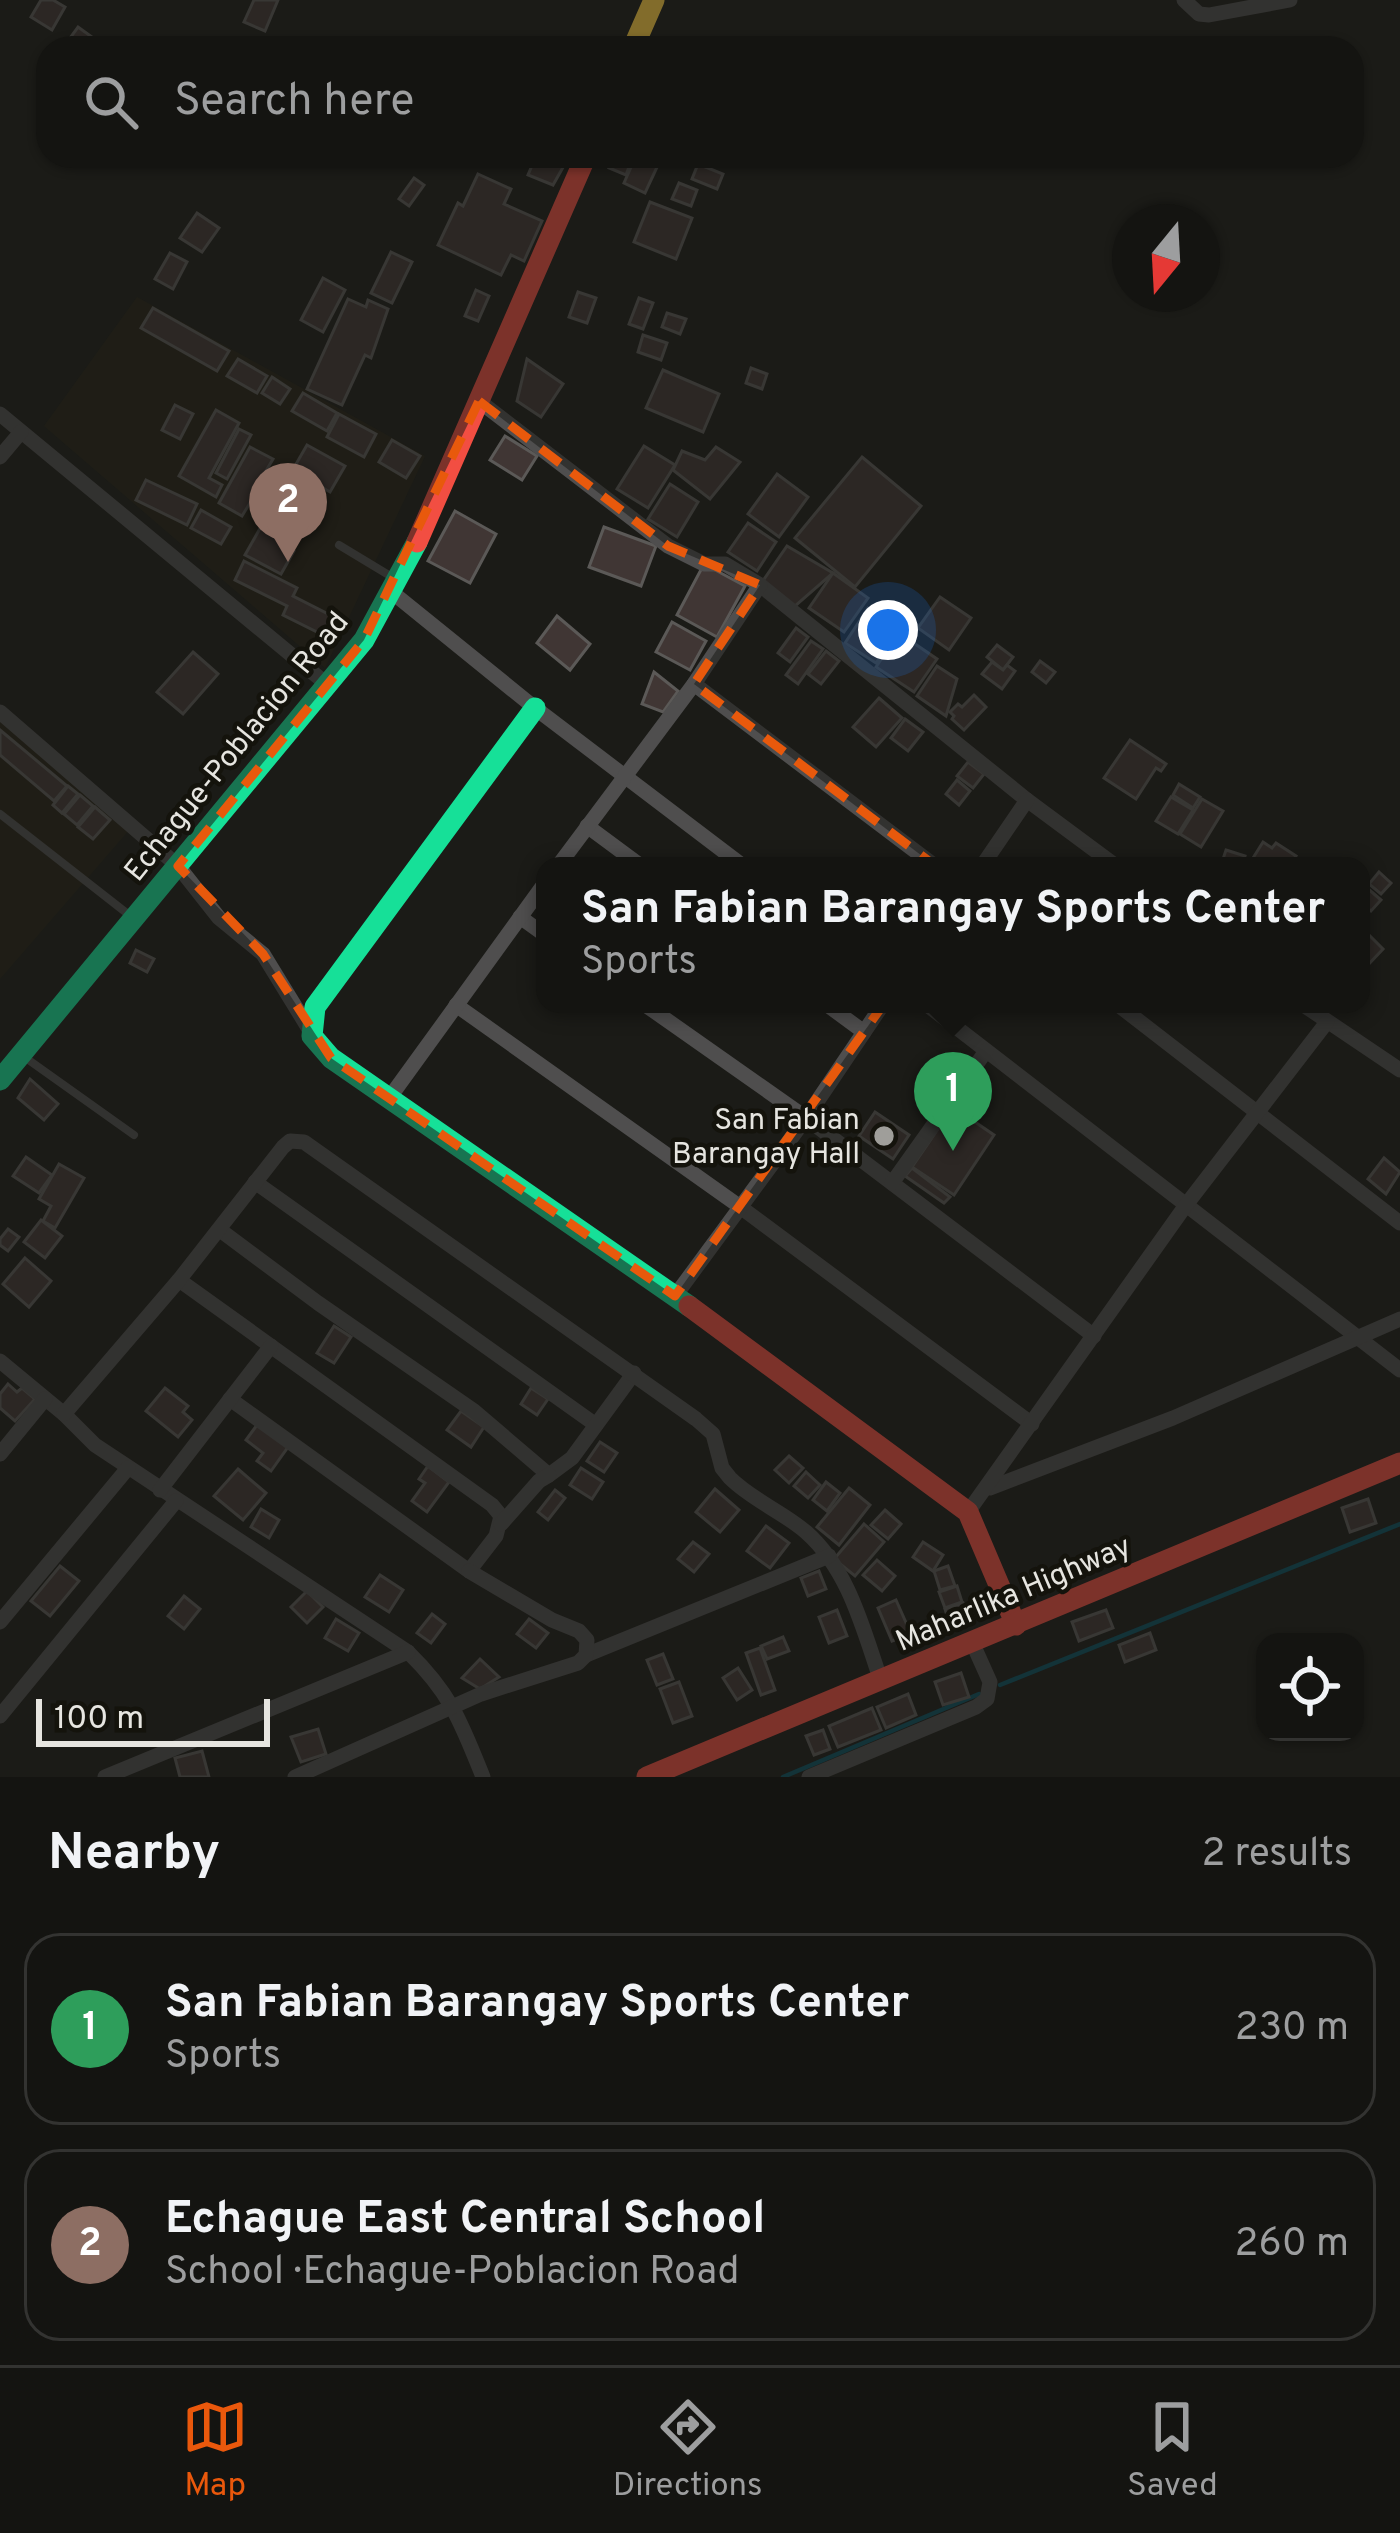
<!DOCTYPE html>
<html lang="en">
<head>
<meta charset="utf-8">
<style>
  :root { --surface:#141411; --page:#1d1d1a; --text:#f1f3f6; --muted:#9d9e9f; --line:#333331; --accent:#ea580c }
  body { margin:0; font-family:Overpass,sans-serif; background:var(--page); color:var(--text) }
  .controls { position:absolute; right:36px; bottom:36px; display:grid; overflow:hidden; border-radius:24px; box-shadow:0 3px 9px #0004 }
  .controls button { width:108px; height:108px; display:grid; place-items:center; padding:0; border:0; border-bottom:3px solid var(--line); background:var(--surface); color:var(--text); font:60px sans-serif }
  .compass { position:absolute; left:1112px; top:204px; width:108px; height:108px; border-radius:50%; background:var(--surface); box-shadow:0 3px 9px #0004; rotate:198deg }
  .scale { position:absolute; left:36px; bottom:30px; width:234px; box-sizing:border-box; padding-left:12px; border:6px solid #e6e5e0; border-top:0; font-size:33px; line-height:42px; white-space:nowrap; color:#e6e5e0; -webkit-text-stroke:9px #14130c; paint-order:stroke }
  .you { position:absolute; left:888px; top:630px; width:42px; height:42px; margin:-30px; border:9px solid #fff; border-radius:50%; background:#1a73e8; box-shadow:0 0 0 18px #1a73e833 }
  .badge { display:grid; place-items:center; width:78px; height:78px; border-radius:50%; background:var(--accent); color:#fff; font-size:39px; font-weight:700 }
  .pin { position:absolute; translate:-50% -99px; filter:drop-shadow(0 3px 6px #0008) }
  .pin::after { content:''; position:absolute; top:63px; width:42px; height:36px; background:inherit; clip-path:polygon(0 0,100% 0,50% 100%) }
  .popup { position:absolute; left:536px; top:857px; width:834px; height:156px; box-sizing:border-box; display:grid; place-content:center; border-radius:24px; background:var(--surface); filter:drop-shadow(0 3px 9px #0005); font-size:39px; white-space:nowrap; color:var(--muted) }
  .popup b { font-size:45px; color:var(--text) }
  .popup::after { content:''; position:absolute; left:50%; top:100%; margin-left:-24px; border:24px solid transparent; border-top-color:var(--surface) }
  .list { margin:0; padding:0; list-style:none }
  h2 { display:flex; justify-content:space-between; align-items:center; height:156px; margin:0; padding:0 48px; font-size:51px }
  h2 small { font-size:39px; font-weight:400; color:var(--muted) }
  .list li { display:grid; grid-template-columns:78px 1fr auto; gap:36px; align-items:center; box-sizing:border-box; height:192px; margin:0 24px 24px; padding:0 24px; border:3px solid var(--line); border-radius:36px }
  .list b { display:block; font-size:45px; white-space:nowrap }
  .list p { margin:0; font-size:39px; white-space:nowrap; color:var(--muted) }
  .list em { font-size:39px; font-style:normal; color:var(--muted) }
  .icon { flex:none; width:66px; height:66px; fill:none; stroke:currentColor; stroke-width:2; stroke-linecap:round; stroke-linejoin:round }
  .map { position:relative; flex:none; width:1400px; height:1777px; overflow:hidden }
  .search { position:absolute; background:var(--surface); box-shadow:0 3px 9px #0004; left:36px; right:36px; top:36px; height:132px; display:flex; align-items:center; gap:30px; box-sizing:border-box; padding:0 42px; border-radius:36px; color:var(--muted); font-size:45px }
  .sheet { height:588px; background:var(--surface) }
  nav { display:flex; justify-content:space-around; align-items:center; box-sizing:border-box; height:168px; border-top:3px solid var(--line); background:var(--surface); font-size:33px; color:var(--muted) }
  nav a { display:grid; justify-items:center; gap:6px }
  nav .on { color:var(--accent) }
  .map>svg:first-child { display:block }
  .built { fill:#242115 }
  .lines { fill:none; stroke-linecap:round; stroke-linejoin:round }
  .stream { stroke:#095060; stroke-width:4.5 }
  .building { fill:#403634; stroke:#5b5957; stroke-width:3 }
  .lane { stroke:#4f4e4e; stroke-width:8 }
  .street { stroke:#4f4e4e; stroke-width:15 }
  .fast { stroke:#16e098; stroke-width:21 }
  .slow { stroke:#ffcf43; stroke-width:21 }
  .jam { stroke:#f24e42; stroke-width:21 }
  .marked { fill:none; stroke:#e8590c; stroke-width:9; stroke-dasharray:24 15; stroke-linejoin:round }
  .poi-dot { fill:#9f9e9a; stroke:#14130c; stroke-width:4.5 }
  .labels { text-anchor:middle; stroke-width:9; stroke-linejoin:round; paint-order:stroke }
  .street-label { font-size:30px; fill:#e6e5e0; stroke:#14130c }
  .poi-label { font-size:30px; fill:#e6e5e0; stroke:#14130c; text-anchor:end }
</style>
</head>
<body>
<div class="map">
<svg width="1400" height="1777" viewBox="0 0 1400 1777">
  <rect width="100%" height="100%" fill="#1b1b17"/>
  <!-- built -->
  <g class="built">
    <polygon points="137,297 425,456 325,668 44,426"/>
    <polygon points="0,721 130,829 0,979"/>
  </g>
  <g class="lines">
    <!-- stream -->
    <g class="stream">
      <polyline points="1000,1685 1400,1524"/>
      <polyline points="783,1777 979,1694"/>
    </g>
  </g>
  <!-- building -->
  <g class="building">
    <polygon points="41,0 53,0 65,7 52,30 31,17"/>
    <polygon points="254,0 278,0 265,31 244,22"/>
    <polygon points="78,27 92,37 84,48 69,48 65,45"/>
    <polygon points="536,156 552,156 566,162 553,185 528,175"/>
    <polygon points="614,156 633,156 626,175 609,168"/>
    <polygon points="636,156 658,165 645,193 624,183"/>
    <polygon points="698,164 723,174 717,189 692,179"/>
    <polygon points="478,174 511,189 504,204 542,221 524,261 511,255 501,275 438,245 458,203 463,206"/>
    <polygon points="414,178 424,185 409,206 399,199"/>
    <polygon points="679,183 697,190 691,206 672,199"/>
    <polygon points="650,202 692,218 676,259 634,242"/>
    <polygon points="197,213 219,228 202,252 180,238"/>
    <polygon points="391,252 412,262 392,303 371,293"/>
    <polygon points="170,253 187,262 173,289 155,279"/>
    <polygon points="323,278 345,290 323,332 301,320"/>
    <polygon points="476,290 489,296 478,321 465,316"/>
    <polygon points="578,292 596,298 587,323 569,317"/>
    <polygon points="639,298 653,303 643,329 629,324"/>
    <polygon points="348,299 366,307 368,300 388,309 371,358 365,355 342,405 307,389"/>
    <polygon points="153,308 229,351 217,371 141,328"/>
    <polygon points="667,313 686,319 680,334 662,327"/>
    <polygon points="643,335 667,343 661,360 638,352"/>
    <polygon points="238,359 267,376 257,393 227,376"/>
    <polygon points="527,359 563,384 541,417 517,401"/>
    <polygon points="751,368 767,374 762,389 746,383"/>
    <polygon points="663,370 719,394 703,432 646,408"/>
    <polygon points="272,377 290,389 280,404 262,393"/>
    <polygon points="303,393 337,413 327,431 292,411"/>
    <polygon points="175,405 193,414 180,439 162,430"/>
    <polygon points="216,410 239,423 209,478 222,485 216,497 179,476"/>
    <polygon points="339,414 376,434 364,457 327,437"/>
    <polygon points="239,429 251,435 227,479 216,473"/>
    <polygon points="505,436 537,456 522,480 490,460"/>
    <polygon points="392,440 420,456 406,478 379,462"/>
    <polygon points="307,445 345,466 330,492 318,485 283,545 294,551 281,574 245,555 271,509 253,498 242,516 219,503 250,447 273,459 260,481 280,492"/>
    <polygon points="644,446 675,465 648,508 617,489"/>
    <polygon points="716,447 740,462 710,499 673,470 682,451 705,460"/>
    <polygon points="862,457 921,506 855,587 795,538"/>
    <polygon points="777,474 808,497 779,537 748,514"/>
    <polygon points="146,480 197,504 187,525 136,500"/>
    <polygon points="670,484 698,502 677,537 648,519"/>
    <polygon points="201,510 231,527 221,544 191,528"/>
    <polygon points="455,511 496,534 470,583 428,561"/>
    <polygon points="748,523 776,542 757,571 728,552"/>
    <polygon points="604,527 656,546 641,586 589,567"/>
    <polygon points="787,546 833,573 794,607 760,585"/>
    <polygon points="244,561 297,588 293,596 332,616 323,635 283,615 287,606 235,580"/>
    <polygon points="704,564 745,586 717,637 677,615"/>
    <polygon points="833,573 868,598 844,632 809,608"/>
    <polygon points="940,597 971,618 949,650 918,628"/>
    <polygon points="868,608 899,628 876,663 845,643"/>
    <polygon points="557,616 590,644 570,670 537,643"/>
    <polygon points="672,622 706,641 690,670 656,652"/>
    <polygon points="796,628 808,637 790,662 778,653"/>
    <polygon points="899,633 937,659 914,692 876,667"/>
    <polygon points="811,641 823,649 798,684 786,675"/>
    <polygon points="997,645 1013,657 1003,670 987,657"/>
    <polygon points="826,651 839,661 821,684 808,674"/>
    <polygon points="193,652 218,674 183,714 157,692"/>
    <polygon points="1040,661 1055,672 1046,683 1032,672"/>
    <polygon points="992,662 1003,670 1007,665 1015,671 1002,689 982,674"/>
    <polygon points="937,666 957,679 946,716 917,696"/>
    <polygon points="654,672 678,691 663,712 642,704"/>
    <polygon points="974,695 986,707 964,730 952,719 954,716 950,712 958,704 962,707"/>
    <polygon points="879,698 902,718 876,747 853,727"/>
    <polygon points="905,719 923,732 908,751 891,738"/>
    <polygon points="0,730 67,786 54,801 0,755"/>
    <polygon points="1130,740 1166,764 1161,771 1156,768 1136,799 1104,778"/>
    <polygon points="968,762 984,774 973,788 957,776"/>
    <polygon points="957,780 970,791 959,805 946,794"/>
    <polygon points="1179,784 1200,797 1193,808 1173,795"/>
    <polygon points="68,786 78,794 62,813 53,805"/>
    <polygon points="80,795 93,806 77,825 64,814"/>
    <polygon points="1171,797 1193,810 1178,834 1156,821"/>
    <polygon points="1202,799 1223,811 1201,847 1180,834"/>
    <polygon points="95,807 110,820 93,839 78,827"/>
    <polygon points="1263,842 1272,848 1276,843 1296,856 1289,866 1248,866"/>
    <polygon points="1226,850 1245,856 1242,866 1221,865"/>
    <polygon points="1379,872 1391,883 1381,894 1369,884"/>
    <polygon points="1366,887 1381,900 1371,911 1361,902"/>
    <polygon points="1363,929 1383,949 1365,968 1361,964"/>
    <polygon points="136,950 154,959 147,972 130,963"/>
    <polygon points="30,1079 58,1104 44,1120 18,1098"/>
    <polygon points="953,1107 994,1135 954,1195 912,1167"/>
    <polygon points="875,1112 909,1135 893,1159 859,1136"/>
    <polygon points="26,1157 52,1175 39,1193 13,1176"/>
    <polygon points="1384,1158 1400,1172 1386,1194 1368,1179"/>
    <polygon points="59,1164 84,1178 55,1228 43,1221 51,1206 39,1199"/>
    <polygon points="912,1168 950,1197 944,1203 905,1176"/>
    <polygon points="41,1220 62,1236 45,1258 24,1242"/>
    <polygon points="8,1229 19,1237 8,1251 0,1245 0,1239"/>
    <polygon points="25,1258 51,1281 29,1307 3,1284"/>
    <polygon points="334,1326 351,1337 334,1363 317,1353"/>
    <polygon points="8,1384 17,1392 22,1388 35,1399 15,1421 0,1408 0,1394"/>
    <polygon points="165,1388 188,1406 183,1412 192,1420 178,1437 146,1411"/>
    <polygon points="531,1388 548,1399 537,1415 521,1404"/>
    <polygon points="461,1411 484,1427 471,1447 447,1430"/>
    <polygon points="257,1425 288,1447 271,1471 257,1461 263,1453 246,1440"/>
    <polygon points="600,1442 617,1453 604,1472 587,1461"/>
    <polygon points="789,1456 803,1468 789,1483 775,1470"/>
    <polygon points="428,1466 449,1482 427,1512 412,1501 425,1483 419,1479"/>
    <polygon points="581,1468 603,1482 592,1499 570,1485"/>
    <polygon points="238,1469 266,1493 243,1520 214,1496"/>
    <polygon points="806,1472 820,1485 808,1498 794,1486"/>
    <polygon points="826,1482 840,1493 827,1511 813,1500"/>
    <polygon points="849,1488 870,1505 839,1545 817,1527"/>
    <polygon points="715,1489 739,1510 720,1532 696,1512"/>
    <polygon points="555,1490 565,1498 548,1520 538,1512"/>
    <polygon points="1368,1499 1376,1523 1350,1532 1342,1508"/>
    <polygon points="261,1509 279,1520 269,1538 251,1527"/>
    <polygon points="885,1510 901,1524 888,1539 871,1525"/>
    <polygon points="864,1524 884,1542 855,1576 834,1559"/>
    <polygon points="766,1526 789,1543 770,1568 747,1551"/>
    <polygon points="693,1542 709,1554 694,1572 678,1559"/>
    <polygon points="923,1542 943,1555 933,1571 913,1557"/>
    <polygon points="877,1560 895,1576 882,1591 863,1575"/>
    <polygon points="60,1566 79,1581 50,1616 31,1601"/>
    <polygon points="948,1566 955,1586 940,1590 934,1571"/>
    <polygon points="819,1571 826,1589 808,1596 801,1578"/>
    <polygon points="380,1575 403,1590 389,1612 365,1597"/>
    <polygon points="957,1586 962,1602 945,1608 939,1592"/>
    <polygon points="307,1591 323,1607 307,1623 291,1607"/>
    <polygon points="184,1596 200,1609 184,1629 168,1616"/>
    <polygon points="896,1600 911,1634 892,1641 878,1608"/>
    <polygon points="963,1603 967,1616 949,1622 945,1609"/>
    <polygon points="837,1610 847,1636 829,1643 819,1617"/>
    <polygon points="1106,1610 1113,1628 1079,1641 1072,1622"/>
    <polygon points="432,1614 445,1624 431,1643 417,1633"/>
    <polygon points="336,1619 359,1633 348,1651 325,1638"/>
    <polygon points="529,1619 548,1633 536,1648 517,1634"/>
    <polygon points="1150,1633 1156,1650 1125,1662 1119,1645"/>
    <polygon points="783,1637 789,1651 767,1659 761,1646"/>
    <polygon points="760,1648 775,1690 761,1695 746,1653"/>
    <polygon points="663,1654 673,1679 657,1685 647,1660"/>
    <polygon points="480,1659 499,1677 480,1689 462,1678"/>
    <polygon points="738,1668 752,1690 737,1700 723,1678"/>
    <polygon points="961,1673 969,1697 943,1705 935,1682"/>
    <polygon points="679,1682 692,1716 673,1723 660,1689"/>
    <polygon points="908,1694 916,1715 886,1728 877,1707"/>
    <polygon points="872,1708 881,1730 838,1747 829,1726"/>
    <polygon points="318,1729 326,1754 301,1762 291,1737"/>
    <polygon points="823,1730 830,1749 814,1755 806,1736"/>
    <polygon points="202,1751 209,1777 180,1777 175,1758"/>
  </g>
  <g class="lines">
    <!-- lane -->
    <g class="lane">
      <polyline points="339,545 392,577"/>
      <polyline points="0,814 133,918"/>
      <polyline points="23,1056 134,1135"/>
    </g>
    <!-- street -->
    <g class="street">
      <polyline points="1184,0 1199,14 1209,15 1290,0"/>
      <polyline points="479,401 668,546 704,564 725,564 760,585 1027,800 1116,866"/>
      <polyline points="0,414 329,686"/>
      <polyline points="0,457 21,432"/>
      <polyline points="393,593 535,708 743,866"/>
      <polyline points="694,684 935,866"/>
      <polyline points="0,712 178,866 219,918 263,954 309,1029"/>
      <polyline points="587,826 641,866"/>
      <polyline points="558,866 694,684 760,585"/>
      <polyline points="982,866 1027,800"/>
      <polyline points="520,917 545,935"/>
      <polyline points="644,1004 806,1118 1094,1336"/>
      <polyline points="826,1004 864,1032"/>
      <polyline points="926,1004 1400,1370"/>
      <polyline points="1117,1004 1400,1223"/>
      <polyline points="1302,1004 1400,1070"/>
      <polyline points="456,1005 739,1206 1032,1424"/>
      <polyline points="390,1097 545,883"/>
      <polyline points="255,1182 596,1425"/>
      <polyline points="892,1183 986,1051"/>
      <polyline points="220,1230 318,1303 474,1411 549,1475 572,1458 634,1373"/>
      <polyline points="179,1280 492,1505 501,1516 496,1536 469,1571 230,1399"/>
      <polyline points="675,1296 806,1118 883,1004"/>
      <path d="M0 1361 64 1414 95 1445 408 1652C451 1694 461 1722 483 1777"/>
      <path d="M64 1414 179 1280 283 1147 290 1141 304 1142 696 1419 713 1434 722 1468 730 1478C752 1500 783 1512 806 1532 849 1570 863 1629 881 1681"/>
      <polyline points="0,1454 45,1399"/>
      <polyline points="990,1488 1173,1418 1400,1319"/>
      <polyline points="160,1490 271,1346"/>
      <polyline points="968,1512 1186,1205 1327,1022"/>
      <polyline points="501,1524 539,1481 549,1475"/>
      <polyline points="0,1622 128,1468"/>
      <polyline points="586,1655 829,1556"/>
      <polyline points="0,1716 176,1501"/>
      <polyline points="105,1777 408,1652"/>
      <polyline points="295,1777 481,1694 578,1663 586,1655 587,1640 579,1631 552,1620 469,1571"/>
      <polyline points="809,1777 976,1707 987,1699 990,1682 972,1642"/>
    </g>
    <!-- fast -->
    <g class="fast">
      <polyline points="535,708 315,1007 312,1036 331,1058 689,1306"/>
      <polyline points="0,1080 364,640 417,542"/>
    </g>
    <!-- slow -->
    <polyline class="slow" points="633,48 654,0"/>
    <!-- jam -->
    <g class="jam">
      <polyline points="417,542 586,156"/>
      <polyline points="689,1306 968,1512 1016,1625"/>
      <polyline points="647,1777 1400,1463"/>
    </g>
  </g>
  <!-- marked area -->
  <path d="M0 0H1400V1777H0ZM479 401 668 546 760 585 694 684 966 889 675 1296 331 1058 263 954 178 866 364 640Z" fill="#1b1b17" fill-opacity=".55" fill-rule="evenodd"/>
  <path class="marked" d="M479 401 668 546 760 585 694 684 966 889 675 1296 331 1058 263 954 178 866 364 640Z"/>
  <!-- markers -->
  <circle class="poi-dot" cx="884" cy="1136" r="12"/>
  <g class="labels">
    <!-- street labels -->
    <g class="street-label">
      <text transform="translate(236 746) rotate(-51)" y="10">Echague-Poblacion Road</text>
      <text transform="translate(1013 1593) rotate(-23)" y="10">Maharlika Highway</text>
    </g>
    <!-- poi labels -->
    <g class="poi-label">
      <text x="860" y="1129">San Fabian<tspan x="860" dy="34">Barangay Hall</tspan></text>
    </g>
  </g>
</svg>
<div class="controls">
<button><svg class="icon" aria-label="locate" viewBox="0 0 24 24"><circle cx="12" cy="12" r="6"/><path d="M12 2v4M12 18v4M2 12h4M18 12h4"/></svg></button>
</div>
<svg class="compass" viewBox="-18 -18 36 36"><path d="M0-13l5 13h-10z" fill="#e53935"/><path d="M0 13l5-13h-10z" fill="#9d9e9f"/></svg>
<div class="scale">100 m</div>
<div class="you"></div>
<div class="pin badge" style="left:953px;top:1151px;background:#2e9e5b">1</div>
<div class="popup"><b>San Fabian Barangay Sports Center</b>Sports</div>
<div class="pin badge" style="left:288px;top:562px;background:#8d6e63">2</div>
<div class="search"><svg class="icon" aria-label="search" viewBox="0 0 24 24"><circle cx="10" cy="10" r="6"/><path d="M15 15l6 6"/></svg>Search here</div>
</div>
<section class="sheet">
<h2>Nearby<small>2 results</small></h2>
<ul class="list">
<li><span class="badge" style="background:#2e9e5b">1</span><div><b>San Fabian Barangay Sports Center</b><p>Sports</p></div><em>230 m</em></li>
<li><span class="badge" style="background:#8d6e63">2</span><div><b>Echague East Central School</b><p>School · Echague-Poblacion Road</p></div><em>260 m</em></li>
</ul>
</section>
<nav>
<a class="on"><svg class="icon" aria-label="map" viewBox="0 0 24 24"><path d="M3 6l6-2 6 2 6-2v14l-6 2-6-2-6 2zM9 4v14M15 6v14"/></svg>Map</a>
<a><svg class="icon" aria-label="directions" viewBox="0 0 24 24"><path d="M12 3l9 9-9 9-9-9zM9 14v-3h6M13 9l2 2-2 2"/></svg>Directions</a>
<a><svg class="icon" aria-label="saved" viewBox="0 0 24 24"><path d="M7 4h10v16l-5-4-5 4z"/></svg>Saved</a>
</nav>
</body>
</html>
